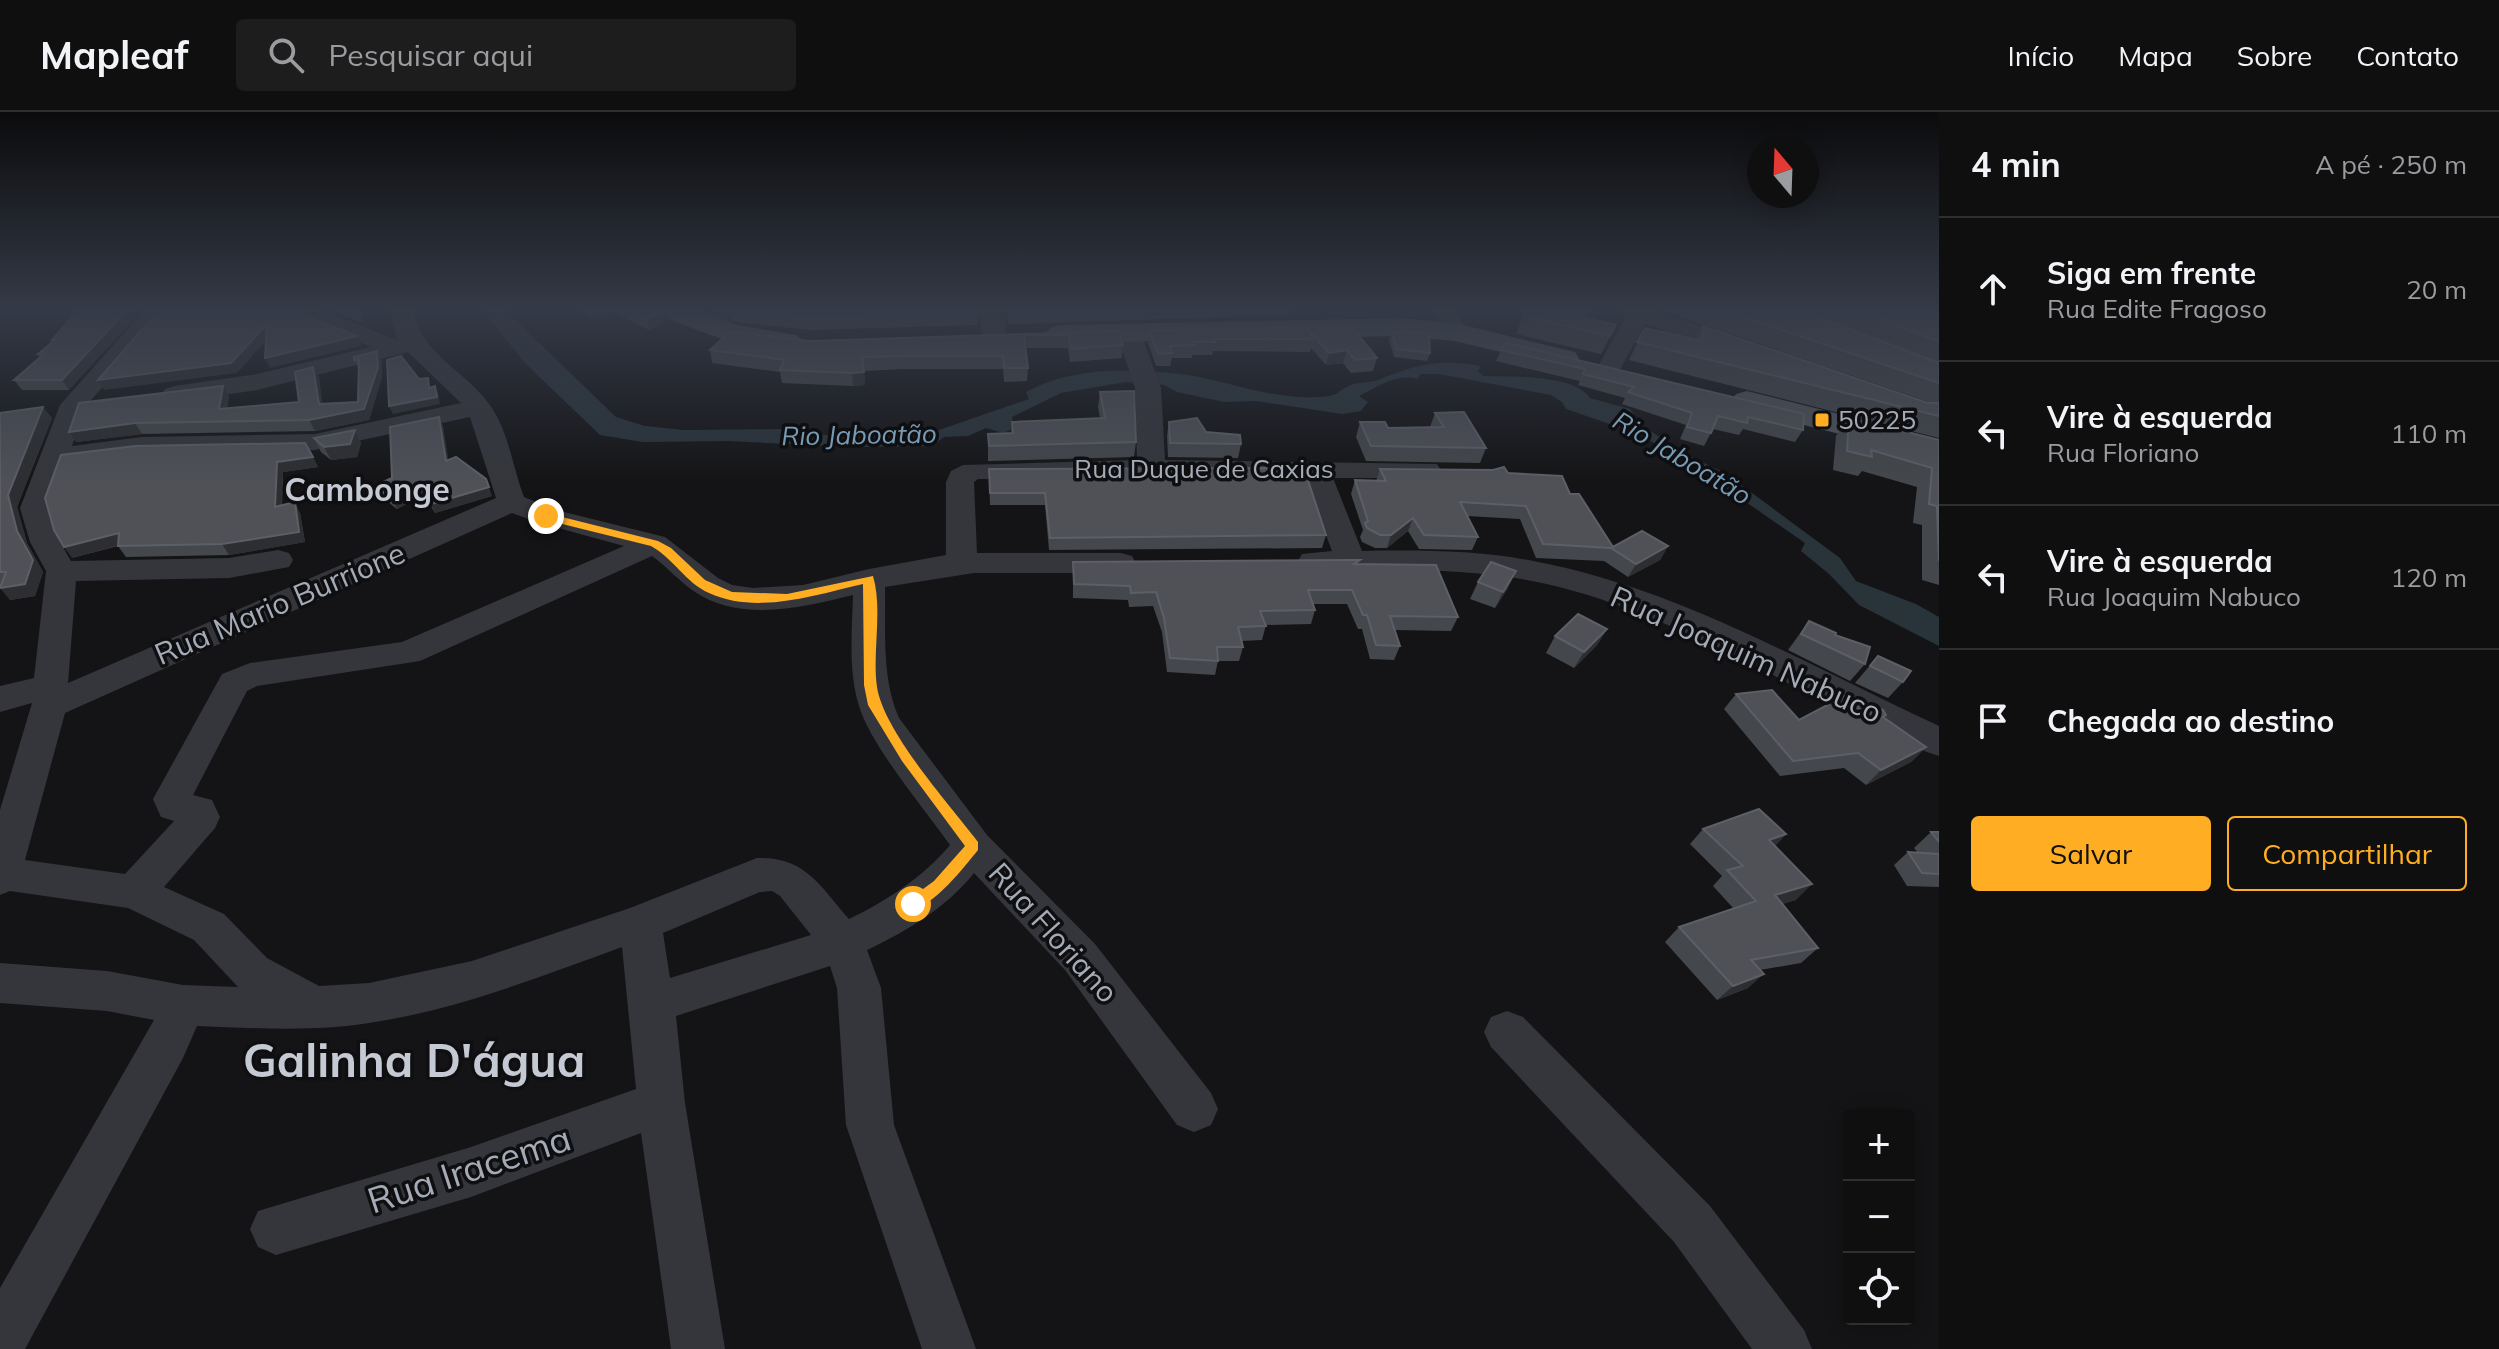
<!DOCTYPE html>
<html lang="pt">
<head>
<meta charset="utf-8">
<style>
  :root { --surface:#0f0f10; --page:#1d1d1e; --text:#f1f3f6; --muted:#9b9c9f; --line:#2f2f30; --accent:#ffad22 }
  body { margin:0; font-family:Mulish,sans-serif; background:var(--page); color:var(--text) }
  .controls { position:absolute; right:24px; bottom:24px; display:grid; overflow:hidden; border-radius:8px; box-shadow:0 4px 20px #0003 }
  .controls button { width:72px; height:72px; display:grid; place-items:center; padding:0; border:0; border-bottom:2px solid var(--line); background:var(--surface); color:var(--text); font:40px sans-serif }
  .compass { position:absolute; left:1747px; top:24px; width:72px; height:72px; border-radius:50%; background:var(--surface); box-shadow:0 4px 20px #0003; rotate:341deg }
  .stop { position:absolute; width:24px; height:24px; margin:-18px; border:6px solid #ffad22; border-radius:50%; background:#fff }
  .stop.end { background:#ffad22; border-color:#fff; box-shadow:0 2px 8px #0008 }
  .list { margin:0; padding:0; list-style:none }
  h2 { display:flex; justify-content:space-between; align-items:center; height:104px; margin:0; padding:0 32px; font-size:34px }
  h2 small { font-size:26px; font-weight:400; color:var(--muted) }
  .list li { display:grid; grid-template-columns:52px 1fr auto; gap:24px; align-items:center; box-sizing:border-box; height:144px; padding:0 32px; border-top:2px solid var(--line) }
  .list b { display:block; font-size:30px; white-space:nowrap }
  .list p { margin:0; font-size:26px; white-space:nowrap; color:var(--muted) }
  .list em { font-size:26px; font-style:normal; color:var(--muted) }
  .actions { display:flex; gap:16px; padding:24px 32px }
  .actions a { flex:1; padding:18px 0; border:2px solid var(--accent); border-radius:8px; text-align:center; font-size:28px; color:var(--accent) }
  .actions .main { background:var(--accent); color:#111 }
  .icon { flex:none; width:44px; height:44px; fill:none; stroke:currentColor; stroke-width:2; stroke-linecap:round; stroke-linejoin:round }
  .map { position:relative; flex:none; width:1939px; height:1237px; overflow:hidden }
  header { display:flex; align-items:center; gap:48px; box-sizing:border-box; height:112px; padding:0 40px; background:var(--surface); border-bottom:2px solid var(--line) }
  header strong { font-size:38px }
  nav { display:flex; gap:44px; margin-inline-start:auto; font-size:28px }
  .search { width:560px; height:72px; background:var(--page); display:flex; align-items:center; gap:20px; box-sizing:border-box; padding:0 28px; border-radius:8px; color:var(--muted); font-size:30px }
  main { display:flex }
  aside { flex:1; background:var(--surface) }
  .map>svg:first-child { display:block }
  .water { fill:#29333a }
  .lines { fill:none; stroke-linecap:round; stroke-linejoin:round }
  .minor { fill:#34363b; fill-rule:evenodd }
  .major { fill:#50535a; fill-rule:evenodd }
  .wall { fill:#44474b }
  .shaded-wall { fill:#2d2e31 }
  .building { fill:#4f5157; stroke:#5c5f66; stroke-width:2 }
  .route { fill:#ffad22 }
  .poi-dot { fill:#ffad22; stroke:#0f0f11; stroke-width:3 }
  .labels { text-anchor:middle; stroke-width:7; stroke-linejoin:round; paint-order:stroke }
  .far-poi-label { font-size:26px; fill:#a4abb7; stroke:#0f0f11; text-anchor:start }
  .far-water-label { font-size:26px; font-style:italic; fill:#789bb5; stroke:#0f0f11 }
  .far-street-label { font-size:26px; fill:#a4abb7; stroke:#0f0f11 }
  .street-label { font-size:30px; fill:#a4abb7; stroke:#0f0f11 }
  .far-district-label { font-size:32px; font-weight:bold; fill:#c5c9d3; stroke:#0f0f11 }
  .near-street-label { font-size:36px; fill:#a4abb7; stroke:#0f0f11 }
  .near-district-label { font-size:46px; font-weight:bold; fill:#c5c9d3; stroke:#0f0f11 }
</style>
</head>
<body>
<header>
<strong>Mapleaf</strong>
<div class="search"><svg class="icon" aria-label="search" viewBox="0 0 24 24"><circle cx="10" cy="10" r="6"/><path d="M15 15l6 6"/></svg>Pesquisar aqui</div>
<nav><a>Início</a><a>Mapa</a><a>Sobre</a><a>Contato</a></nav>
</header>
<main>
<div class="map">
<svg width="1939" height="1237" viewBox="0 0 1939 1237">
  <rect width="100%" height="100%" fill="#141416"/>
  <!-- water -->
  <path class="water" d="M482 198H505L616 305 645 314 684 318 787 317 832 324 930 321 1029 287 1026 280C1071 255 1130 256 1181 262 1227 268 1271 288 1318 285 1342 284 1334 280 1351 273 1358 270 1367 271 1375 269 1416 253 1436 246 1481 254L1478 259 1483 264C1509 265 1575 262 1590 286L1630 297 1642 313 1683 341 1725 361 1840 446 1856 469 1916 492 1939 505V534L1859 493 1829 462 1801 439 1805 431 1681 345 1633 320 1566 297 1562 290 1551 283 1439 262H1421L1417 267C1397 261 1377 275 1359 284L1368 290 1361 299 1342 302 1256 289 1224 290 1177 280 1164 273 1126 270 1061 281 1012 305 1013 317 1003 321 986 316 968 324 944 325 932 334 850 335 729 329 643 330 600 323 526 252Z"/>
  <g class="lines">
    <!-- minor -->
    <g class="minor">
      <path d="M145 198H170L85 295 72 334 142 325 315 322 461 291 408 240 257 278 174 290 165 287 161 282 165 277 174 274 257 262 371 235 292 203 288 198H321L397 228 389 198H413C423 245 463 256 489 292 509 319 512 354 524 385L556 398 665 425 718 466 732 473 753 476 803 473 869 457 946 443V370L951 359 963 353 1137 348 1135 276 1116 219 1120 214H1136L1140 219 1161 276 1165 348 1437 352 1441 358 1437 364 1427 366H1333L1362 439C1419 438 1477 438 1533 449 1678 476 1807 553 1939 614V644C1876 624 1803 577 1742 547 1675 515 1605 483 1532 469 1460 455 1386 458 1313 459L1302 456 1298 449 1302 442 1332 439 1304 366 978 367 974 370 977 441H1121L1132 444 1136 451 1132 458 1121 461H974L885 475C886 519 881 565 899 606L987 723 1095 832 1211 981 1218 997 1211 1013 1194 1020 1177 1013 1065 858 974 761C946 796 907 819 867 838L881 876 894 1013 976 1237H922L846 1013 837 876 830 854 676 904 685 991 725 1237H671L641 1021 471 1085 276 1143 258 1135 250 1117 258 1099 471 1035 636 977 622 835C539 865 457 898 369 911 312 920 254 916 197 914L183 946 25 1237H0V1176L154 908 107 899 0 891V851L107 859 183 873 238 875 194 828 128 796 10 779 0 783V698L32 591 0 600V574L34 566 46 459 30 430 20 396 60 293ZM470 305 496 386 68 571 76 469 229 466 289 455 293 448 289 441 278 438 229 446 71 449 60 430 50 396 66 351 142 341 315 338ZM512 401 536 410 624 434 402 530 250 551 222 562 153 687 161 705 174 709 125 762 25 748 65 601ZM652 444C667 455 680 470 695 480 741 511 804 495 853 483 852 520 848 558 859 594 871 634 924 696 950 733 923 765 887 789 849 807 820 774 805 744 757 746L630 796 472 849 369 871 319 874 267 846 224 802 164 775 215 716 220 705 212 688 193 683 247 579 257 574 420 549ZM772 779 780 784 811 823 670 866 663 821 760 780Z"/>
      <polygon points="711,198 737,198 715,219 699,219 695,214"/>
      <polygon points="980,198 1004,198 1006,224 1002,229 986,229 982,224"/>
      <polygon points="1431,198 1455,198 1467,220 1463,225 1447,225"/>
      <polygon points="1616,198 1653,198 1753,232 1756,237 1753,242 1744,244 1645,212 1618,261 1600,261 1597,256 1626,205"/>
      <polygon points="1507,899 1523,905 1710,1094 1804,1218 1812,1237 1752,1237 1674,1130 1491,935 1484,920 1491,905"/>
    </g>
    <!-- major -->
    <g class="major">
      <path d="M658 198H697L737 213 797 223 802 229 797 235C757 245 700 219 662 204Z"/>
      <polygon points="1400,206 1455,211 1575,240 1579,246 1575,252 1564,255 1455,229 1400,224 1060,231 1050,228 1045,222 1050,216 1060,213"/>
      <polygon points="1747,279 1939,327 1939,347 1736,296 1731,289 1736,282"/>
    </g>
  </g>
  <!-- wall -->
  <g class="wall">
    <polygon points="78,198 69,278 22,278 14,268 40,246 38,242 53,230 52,228"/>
    <polygon points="332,198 357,198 363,211 333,199"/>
    <polygon points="578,198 664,198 667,209 649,218 613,200 594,207"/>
    <polygon points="729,198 978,202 978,213 811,218 737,210 731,208"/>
    <polygon points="1006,198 1291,198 1290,203 1008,212"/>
    <polygon points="1661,198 1939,198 1939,326 1629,248 1645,216 1696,228 1703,214 1928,291 1932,291"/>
    <polygon points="1523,204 1584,206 1616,213 1601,242 1516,222"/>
    <polygon points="1317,214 1377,246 1373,259 1351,261 1343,251 1326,253 1311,236 1310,240 1213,239 1212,243 1192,243 1192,246 1172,246 1170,254 1156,254 1148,231 1149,219"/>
    <polygon points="1119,219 1123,233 1122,246 1070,250 1068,236 1025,236 1028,256 1027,269 1004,270 1003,257 903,257 864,259 865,273 853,274 782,271 780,260 712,251 710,238 810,229"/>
    <polygon points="1392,220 1430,241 1427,249 1394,245 1389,228"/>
    <polygon points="1506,231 1803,318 1795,330 1743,317 1739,323 1713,317 1704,334 1680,327 1686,313 1622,292 1625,286 1578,273 1580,269 1496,249 1501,238"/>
    <polygon points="377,239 382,250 382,265 369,308 315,319 142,322 76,330 69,320 229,284 227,297 299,290 313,255 319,266 322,292 358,290 359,258 354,248"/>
    <polygon points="1100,280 1136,330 1134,345 988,349 988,322 1011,321 1012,310 1100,306 1098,295"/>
    <polygon points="0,301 52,306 17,395 27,431 43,460 35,484 10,488 0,473"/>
    <polygon points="1435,301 1486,336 1480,351 1366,349 1356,325 1360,310 1388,316 1430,315"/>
    <polygon points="1849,306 1939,328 1939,473 1922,468 1922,413 1913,411 1917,375 1862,359 1858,364 1833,358 1836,324"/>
    <polygon points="1169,310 1241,332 1238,346 1168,345 1167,324"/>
    <polygon points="443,314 448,348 492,384 435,401 424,383 397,397 379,383 374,374 392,366"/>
    <polygon points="355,318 361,331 357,345 331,348 321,340 314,326"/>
    <polygon points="305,331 318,355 283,360 282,394 300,401 305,430 229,443 126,445 118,434 72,446"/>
    <polygon points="989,357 1326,423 1322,436 1049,438 1045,393 990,393"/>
    <polygon points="1380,357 1508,361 1570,382 1613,435 1668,434 1660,448 1628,465 1604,449 1536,446 1520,407 1467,404 1478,425 1472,438 1419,437 1408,419 1387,436 1375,436 1362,430 1360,425 1363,418 1351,382 1355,368 1376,369"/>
    <polygon points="1073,450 1358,452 1458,505 1451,519 1395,518 1400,534 1394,548 1370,547 1362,517 1358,517 1347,492 1313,492 1315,498 1311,512 1266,513 1262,528 1242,529 1243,535 1239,549 1218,549 1215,563 1167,560 1162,520 1153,494 1129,495 1128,488 1073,486"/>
    <polygon points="1478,470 1508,476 1495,496 1470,487"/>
    <polygon points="1809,509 1865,552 1850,569 1788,538"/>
    <polygon points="1607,517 1597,533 1574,556 1546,541 1555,524"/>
    <polygon points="1878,544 1903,570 1888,586 1855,571"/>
    <polygon points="1736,582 1799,608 1884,605 1926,635 1911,650 1866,673 1844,656 1780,664 1724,597"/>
    <polygon points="1703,717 1786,722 1775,734 1796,788 1782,792 1818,836 1801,851 1760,858 1748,876 1717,888 1665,830 1679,815 1734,797 1713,774 1722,764 1690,732"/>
    <polygon points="1931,720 1939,720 1939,775 1907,774 1894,753 1908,740 1918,741 1914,736"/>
  </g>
  <!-- shaded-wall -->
  <g class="shaded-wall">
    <polygon points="127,198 142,198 69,278 62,268"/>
    <polygon points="592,198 613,198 613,200 594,207"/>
    <polygon points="665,199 667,209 649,218 647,207"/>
    <polygon points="267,212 272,222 237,261 104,278 98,268"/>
    <polygon points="357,224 361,234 270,256 265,246"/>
    <polygon points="1347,238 1343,251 1326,253 1329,241"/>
    <polygon points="377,239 382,250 382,265 369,308 315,319 309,308 364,297"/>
    <polygon points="313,255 319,266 324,303 319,292"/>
    <polygon points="864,260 865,273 853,274 852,261"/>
    <polygon points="223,274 229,284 225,308 219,297"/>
    <polygon points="435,274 438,282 440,292 393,302 389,294"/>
    <polygon points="43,295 52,306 17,395 27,431 43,460 35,484 10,488 0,476 25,472 8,383"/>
    <polygon points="439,305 443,314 450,358 446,349"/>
    <polygon points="135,311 142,322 76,330 69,320"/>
    <polygon points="355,318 361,331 357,345 331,348 324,335"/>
    <polygon points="313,345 318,355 283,360 281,406 275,395 277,350"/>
    <polygon points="486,367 492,384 435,401 431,392"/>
    <polygon points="420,374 424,383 397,397 393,388"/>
    <polygon points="295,390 300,401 305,430 229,443 222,432"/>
    <polygon points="1413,406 1408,419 1387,436 1391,423"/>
    <polygon points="119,421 127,431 72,446 64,435"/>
    <polygon points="1668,434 1660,448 1628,465 1636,452"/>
    <polygon points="1516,459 1508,476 1495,496 1503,480"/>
    <polygon points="1607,517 1597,533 1574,556 1584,540"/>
    <polygon points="1926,635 1911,650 1866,673 1881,658"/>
    <polygon points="1786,722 1771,738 1769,728"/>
    <polygon points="1812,772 1796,788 1760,798 1775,783"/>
    <polygon points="1764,862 1748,876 1717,888 1733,874"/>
  </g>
  <!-- building -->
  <g class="building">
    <polygon points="78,198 127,198 62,268 14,268 44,242 38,242 55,228 52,228"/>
    <polygon points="159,198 291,198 357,224 265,246 267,212 231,251 98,268"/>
    <polygon points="345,198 357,198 360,204"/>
    <polygon points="628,198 664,198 665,199 647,207"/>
    <polygon points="731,198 978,198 978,202 810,207 735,200"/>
    <polygon points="1008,198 1115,198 1008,201"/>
    <polygon points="1528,198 1588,198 1583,205 1616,213 1610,224 1523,204"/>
    <polygon points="1722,198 1800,198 1939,251 1939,271"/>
    <polygon points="1858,198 1939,198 1939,230"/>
    <polygon points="1317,214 1351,214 1377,246 1355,248 1347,238 1329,241 1306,215 1313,227 1214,227 1215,230 1193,230 1194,233 1170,234 1172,241 1158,242 1149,219"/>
    <polygon points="1703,214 1928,291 1939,291 1939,304 1637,230 1645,216 1702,229"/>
    <polygon points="1119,219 1123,233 1071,237 1069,223 1024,223 1028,256 1004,256 1003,244 902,244 862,245 864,260 852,261 780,258 784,248 710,238 730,220 810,229"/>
    <polygon points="1392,220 1429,221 1430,241 1396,237"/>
    <polygon points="1506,231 1804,302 1803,318 1748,305 1747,311 1718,304 1711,321 1687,315 1692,301 1628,280 1634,275 1583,262 1585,257 1501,238"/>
    <polygon points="377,239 378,255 364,297 309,308 135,311 69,320 79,291 223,274 219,297 299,290 295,260 313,255 319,292 358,290 359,247 354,248 354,245"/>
    <polygon points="401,244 419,267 428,266 429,276 435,274 437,285 389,294 387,248"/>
    <polygon points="1134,279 1136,330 989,334 988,322 1013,321 1012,310 1105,306 1100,280"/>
    <polygon points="43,295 8,383 17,419 33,448 25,472 0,476 6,460 0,460 0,301"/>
    <polygon points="1464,300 1486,336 1371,334 1360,310 1385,310 1388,316 1444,315 1435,301"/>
    <polygon points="439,305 446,349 456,345 486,367 489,375 431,392 420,374 393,388 374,374 392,366 390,315"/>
    <polygon points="1197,306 1206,320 1240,323 1241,332 1170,331 1169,310"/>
    <polygon points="1849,306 1939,328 1939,449 1937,394 1929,392 1932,356 1871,338 1872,345 1847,339"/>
    <polygon points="355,318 350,332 324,335 314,326"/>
    <polygon points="305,331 313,345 277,350 275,395 295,390 299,420 222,432 118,434 119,421 64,435 54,418 45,386 61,343 135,334"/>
    <polygon points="1504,355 1508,361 1562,364 1570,382 1579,382 1613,435 1642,419 1668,434 1636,452 1611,436 1543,432 1526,394 1460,390 1478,425 1424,423 1413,406 1391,423 1380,423 1367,416 1365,411 1368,409 1355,368 1386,369 1380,357 1493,358"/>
    <polygon points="1304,356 1326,423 1050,426 1045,381 990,381 989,357"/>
    <polygon points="1356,448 1360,448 1354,452 1436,453 1458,505 1390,504 1400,534 1376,533 1367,503 1363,503 1352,478 1308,478 1315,498 1260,499 1266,514 1238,515 1243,535 1217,535 1218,549 1170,546 1164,506 1156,480 1131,481 1130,474 1074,472 1073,450"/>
    <polygon points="1491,450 1516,459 1503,480 1478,470"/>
    <polygon points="1578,502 1607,517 1584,540 1555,524"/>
    <polygon points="1809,509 1836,521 1835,523 1870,535 1865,552 1801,522"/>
    <polygon points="1878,544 1911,559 1903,570 1870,554"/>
    <polygon points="1772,578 1799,608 1848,582 1883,598 1886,603 1883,605 1926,635 1881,658 1858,641 1793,649 1736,582"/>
    <polygon points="1759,697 1786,722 1769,728 1812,772 1775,783 1818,836 1751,848 1764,862 1733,874 1679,815 1756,789 1727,758 1743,754 1703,717"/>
    <polygon points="1931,720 1939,720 1939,730"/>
    <polygon points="1908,740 1939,742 1939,762 1922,761"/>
  </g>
  <!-- sky -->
  <linearGradient id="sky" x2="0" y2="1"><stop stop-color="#0b0b0c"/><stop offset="0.53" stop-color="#343a47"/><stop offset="1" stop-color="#343a47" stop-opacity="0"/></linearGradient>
  <rect width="1939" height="371" fill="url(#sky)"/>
  <!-- route -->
  <path class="route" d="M546 401 658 429 671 436 705 468 732 480 787 482 873 464C883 498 872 540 877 575 884 620 949 692 978 730V738C965 754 929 801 908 796V788L934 769 965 734 902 649 868 593 864 573 863 472C815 483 757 503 709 481 686 471 673 446 651 434L542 407 541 404Z"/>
  <!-- markers -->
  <rect class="poi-dot" x="1814" y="300" width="16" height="16" rx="4"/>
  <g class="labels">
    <!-- far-poi labels -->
    <g class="far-poi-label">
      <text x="1838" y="317">50225</text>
    </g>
    <!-- far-water labels -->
    <g class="far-water-label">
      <text transform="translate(859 323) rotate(-1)" y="9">Rio Jaboatão</text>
      <text transform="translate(1682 346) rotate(31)" y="9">Rio Jaboatão</text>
    </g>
    <!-- far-street labels -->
    <g class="far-street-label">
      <text x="1204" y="366">Rua Duque de Caxias</text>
    </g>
    <!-- street labels -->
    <g class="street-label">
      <text transform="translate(280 492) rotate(-23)" y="10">Rua Mario Burrione</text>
      <text transform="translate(1746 543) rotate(24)" y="10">Rua Joaquim Nabuco</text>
      <text transform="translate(1053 821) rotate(48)" y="10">Rua Floriano</text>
    </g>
    <!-- far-district labels -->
    <g class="far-district-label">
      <text x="367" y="389">Cambonge</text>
    </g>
    <!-- near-street labels -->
    <g class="near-street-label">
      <text transform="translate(469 1057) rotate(-18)" y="13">Rua Iracema</text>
    </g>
    <!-- near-district labels -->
    <g class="near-district-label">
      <text x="414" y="965">Galinha D'água</text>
    </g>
  </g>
</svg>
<div class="controls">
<button>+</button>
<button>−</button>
<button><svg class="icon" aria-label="locate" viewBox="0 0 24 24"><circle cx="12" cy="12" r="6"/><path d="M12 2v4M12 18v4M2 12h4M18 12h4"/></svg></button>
</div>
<svg class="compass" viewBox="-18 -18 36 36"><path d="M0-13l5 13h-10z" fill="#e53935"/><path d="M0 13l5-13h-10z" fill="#9b9c9f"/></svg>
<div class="stop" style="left:913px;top:792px"></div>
<div class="stop end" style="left:546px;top:404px"></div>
</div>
<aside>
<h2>4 min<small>A pé · 250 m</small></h2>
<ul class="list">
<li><svg class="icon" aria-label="ahead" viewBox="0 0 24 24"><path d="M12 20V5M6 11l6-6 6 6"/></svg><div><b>Siga em frente</b><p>Rua Edite Fragoso</p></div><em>20 m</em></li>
<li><svg class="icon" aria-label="left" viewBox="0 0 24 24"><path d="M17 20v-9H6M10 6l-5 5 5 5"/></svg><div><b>Vire à esquerda</b><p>Rua Floriano</p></div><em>110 m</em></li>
<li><svg class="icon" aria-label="left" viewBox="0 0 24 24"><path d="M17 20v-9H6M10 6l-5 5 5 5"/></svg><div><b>Vire à esquerda</b><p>Rua Joaquim Nabuco</p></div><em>120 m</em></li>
<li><svg class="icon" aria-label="arrive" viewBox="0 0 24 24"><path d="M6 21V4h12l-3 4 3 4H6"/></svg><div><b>Chegada ao destino</b></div></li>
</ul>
<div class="actions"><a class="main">Salvar</a><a>Compartilhar</a></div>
</aside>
</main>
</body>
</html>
